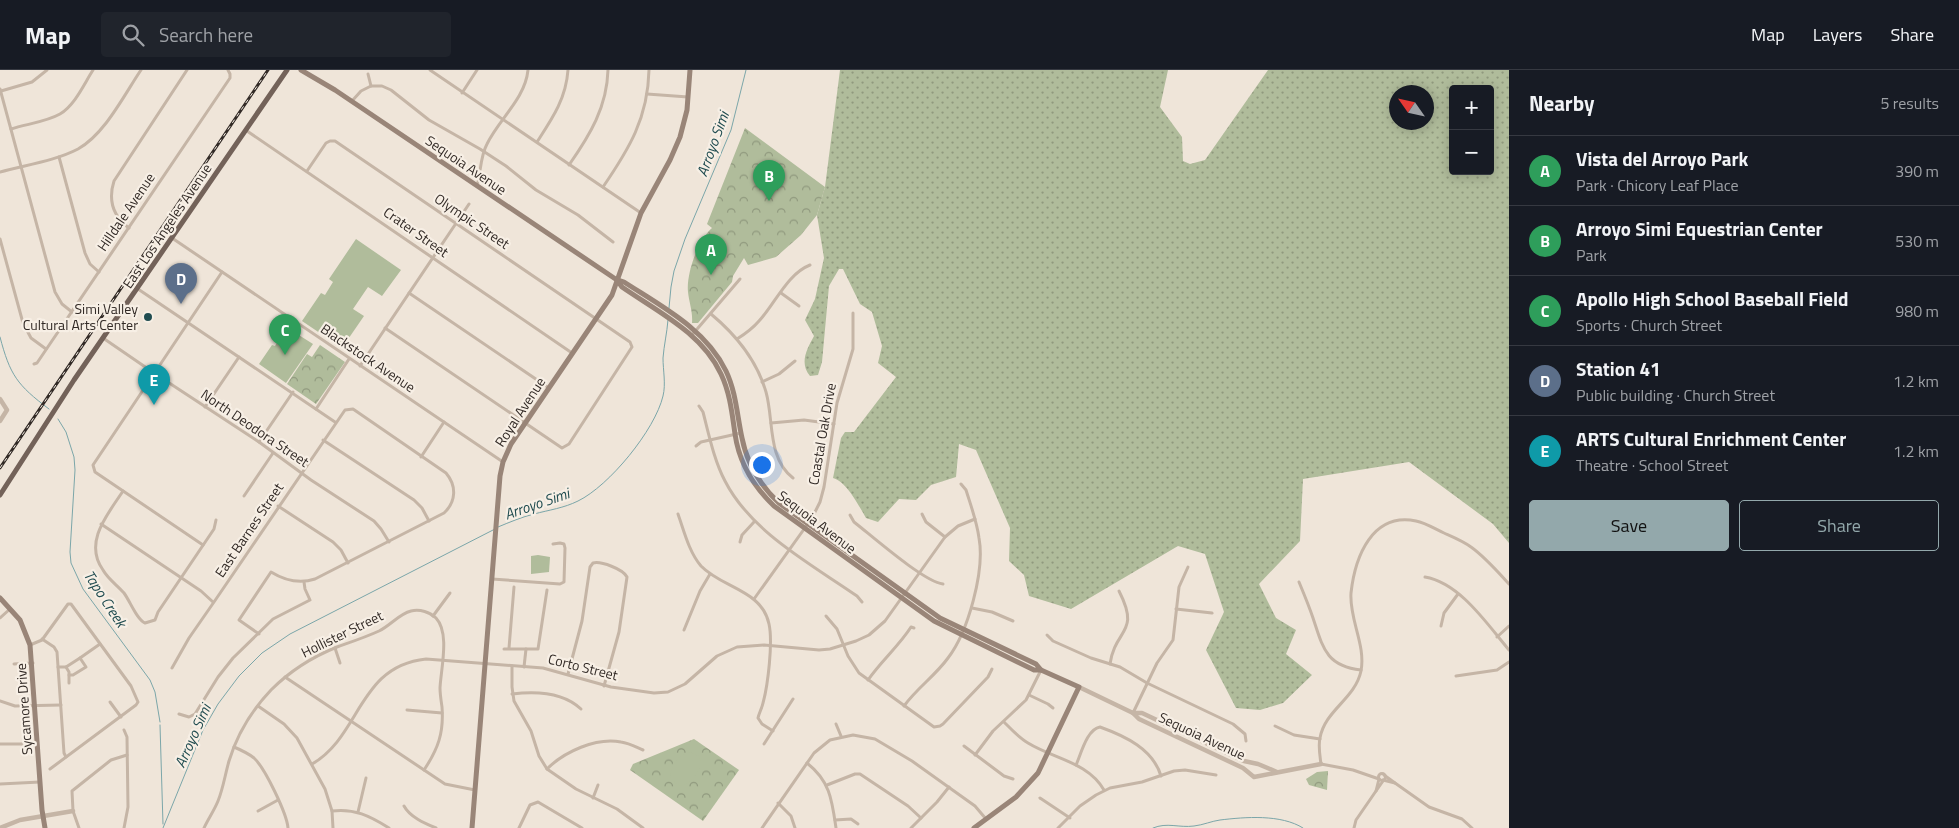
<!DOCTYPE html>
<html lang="en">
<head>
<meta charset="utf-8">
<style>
  :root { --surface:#171b24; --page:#20242c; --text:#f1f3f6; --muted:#9ea1a6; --line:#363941; --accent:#93a8ab }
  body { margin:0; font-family:"Titillium Web",sans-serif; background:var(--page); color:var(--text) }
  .controls { position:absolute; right:15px; top:15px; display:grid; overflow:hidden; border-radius:5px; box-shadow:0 2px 12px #0003 }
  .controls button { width:45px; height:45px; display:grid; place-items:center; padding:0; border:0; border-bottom:1px solid var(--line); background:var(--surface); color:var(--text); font:25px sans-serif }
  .compass { position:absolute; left:1389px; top:15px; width:45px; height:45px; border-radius:50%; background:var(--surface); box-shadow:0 2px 12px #0003; rotate:304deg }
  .you { position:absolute; left:761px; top:394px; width:18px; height:18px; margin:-12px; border:4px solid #fff; border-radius:50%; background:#1a73e8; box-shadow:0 0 0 8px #1a73e833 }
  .badge { display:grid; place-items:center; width:32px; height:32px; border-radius:50%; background:var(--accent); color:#fff; font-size:16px; font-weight:700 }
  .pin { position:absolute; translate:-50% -41px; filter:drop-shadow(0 1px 2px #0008) }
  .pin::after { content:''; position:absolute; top:26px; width:18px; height:15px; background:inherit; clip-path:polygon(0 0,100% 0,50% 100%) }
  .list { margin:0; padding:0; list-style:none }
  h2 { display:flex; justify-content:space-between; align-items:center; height:65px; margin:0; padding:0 20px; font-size:21px }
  h2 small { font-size:16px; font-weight:400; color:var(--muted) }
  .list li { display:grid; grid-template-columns:32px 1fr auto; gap:15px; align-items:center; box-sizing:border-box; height:70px; padding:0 20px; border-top:1px solid var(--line) }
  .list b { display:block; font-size:19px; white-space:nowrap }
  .list p { margin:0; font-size:16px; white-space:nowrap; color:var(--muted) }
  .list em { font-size:16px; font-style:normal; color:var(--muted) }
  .actions { display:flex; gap:10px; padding:15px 20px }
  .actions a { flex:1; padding:11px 0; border:1px solid var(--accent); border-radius:5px; text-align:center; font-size:18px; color:var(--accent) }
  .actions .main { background:var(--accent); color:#111 }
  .icon { flex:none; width:28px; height:28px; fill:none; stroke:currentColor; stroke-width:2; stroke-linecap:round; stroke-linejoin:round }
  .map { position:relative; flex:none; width:1509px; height:758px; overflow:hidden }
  header { display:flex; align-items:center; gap:30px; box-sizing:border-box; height:70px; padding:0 25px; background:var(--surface); border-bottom:1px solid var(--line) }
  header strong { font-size:24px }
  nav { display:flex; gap:28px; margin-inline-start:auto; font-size:18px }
  .search { width:350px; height:45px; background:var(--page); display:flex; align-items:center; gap:12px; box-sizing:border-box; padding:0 18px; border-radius:5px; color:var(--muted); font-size:19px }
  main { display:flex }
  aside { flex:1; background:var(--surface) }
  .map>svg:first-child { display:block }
  .grass { fill:url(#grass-dots); fill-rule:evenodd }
  .forest { fill:url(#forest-crowns) }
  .garden { fill:#b0bc9b }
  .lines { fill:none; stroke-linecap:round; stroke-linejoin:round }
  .stream { stroke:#7ba6a9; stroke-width:1 }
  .minor { stroke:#c5b5a6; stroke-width:3 }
  .tertiary { stroke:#c5b5a6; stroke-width:4.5 }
  .secondary { stroke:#998578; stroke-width:5 }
  .primary { stroke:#736259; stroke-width:5 }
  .rail-casing { stroke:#322a26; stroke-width:3 }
  .rail { stroke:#f7efe5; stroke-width:1; stroke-dasharray:4; stroke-linecap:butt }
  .poi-dot { fill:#204c50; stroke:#f7efe5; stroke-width:2 }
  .labels { text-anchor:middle; stroke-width:4.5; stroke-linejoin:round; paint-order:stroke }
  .street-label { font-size:14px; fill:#322a26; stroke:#f7efe5 }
  .poi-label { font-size:14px; fill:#322a26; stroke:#f7efe5; text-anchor:end }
  .water-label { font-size:15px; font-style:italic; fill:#204c50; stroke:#f7efe5 }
</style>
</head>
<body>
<header>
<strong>Map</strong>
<div class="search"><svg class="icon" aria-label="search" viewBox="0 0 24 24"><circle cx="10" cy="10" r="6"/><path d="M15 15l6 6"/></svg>Search here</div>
<nav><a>Map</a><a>Layers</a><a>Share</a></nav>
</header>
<main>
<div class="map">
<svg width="1509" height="758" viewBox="0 0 1509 758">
  <defs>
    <pattern id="grass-dots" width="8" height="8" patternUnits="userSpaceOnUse" patternTransform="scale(1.25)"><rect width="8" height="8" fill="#b0bc9b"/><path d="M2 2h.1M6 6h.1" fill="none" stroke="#90997e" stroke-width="1.8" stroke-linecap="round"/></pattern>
    <pattern id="forest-crowns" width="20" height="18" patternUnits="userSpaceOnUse" patternTransform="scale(1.25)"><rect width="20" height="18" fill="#b0bc9b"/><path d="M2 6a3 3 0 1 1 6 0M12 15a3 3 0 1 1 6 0" fill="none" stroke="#90997e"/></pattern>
  </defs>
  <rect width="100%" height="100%" fill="#efe5d9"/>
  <!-- grass -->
  <path class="grass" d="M840 0H1168L1160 37 1182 67 1183 91 1190 94 1205 90 1268 0H1509V473L1493 454 1409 392 1303 409 1300 471 1259 514 1276 548 1296 560 1286 584 1312 605 1283 633 1260 640 1236 638 1206 580 1224 542 1205 484 1178 476 1071 539 1029 526 1024 505 1009 491 1010 458 976 380 959 374 956 407 931 415 916 430 899 429 878 452 866 448C859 436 847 412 833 408L841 368 845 362H854L896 307 878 293 882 276 872 242 860 234 843 199H839L829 216 822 292 818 305 810 306C799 293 807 279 814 266L805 250 815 229 824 188 817 145 825 117ZM1453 19H1490V101H1453ZM1396 22H1426V52H1396Z"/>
  <!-- forest -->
  <g class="forest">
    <path d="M745 58 825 117 817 145 801 165 776 187 748 195 744 188 733 206 732 212 698 253H692C693 242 689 232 688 222 686 204 698 170 712 158L707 154Z"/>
    <polygon points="320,275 345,292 316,334 287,314 307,284 312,287"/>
    <polygon points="694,669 739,700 703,751 630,700 633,694"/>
    <polygon points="1328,701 1327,720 1309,715 1306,709 1317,702"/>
  </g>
  <!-- garden -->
  <g class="garden">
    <polygon points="356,169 401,200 382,226 368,217 353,239 364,246 342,278 302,251 321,223 325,225 333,212 329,209"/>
    <polygon points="294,262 313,274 286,313 259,294 272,275 275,276 280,268 287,272"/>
    <polygon points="538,485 550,487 549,502 531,504 531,486"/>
    <path d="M690 682 699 686 702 695C694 707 684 726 671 708 669 697 679 684 690 682Z"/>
  </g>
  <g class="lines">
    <!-- stream -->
    <g class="stream">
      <polyline points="669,238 671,217 674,201 685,169 731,60 746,0"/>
      <path d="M0 267C10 305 17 315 49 339"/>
      <polyline points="58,349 66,362 74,387 75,400 70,482 71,493 83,519 150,610 155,622 160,652"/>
      <path d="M498 457C510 452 522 447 534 444 549 440 564 438 578 431 609 416 655 360 663 326 666 314 663 300 663 288 664 275 667 263 668 250"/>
      <polyline points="160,655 163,754"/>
      <polyline points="163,758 203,660 218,634 239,606 262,583 290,564 495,459"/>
      <path d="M1153 758C1167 752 1179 758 1194 756 1203 755 1212 751 1220 750 1245 747 1281 744 1303 758"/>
    </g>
    <!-- minor -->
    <g class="minor">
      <polyline points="430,0 641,143"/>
      <polyline points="368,4 371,16"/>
      <polyline points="0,19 55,222 62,234 72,242"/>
      <polyline points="1,21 32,12 47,0"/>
      <polyline points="462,23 477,0"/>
      <polyline points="647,24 688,27"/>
      <polyline points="352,31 361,21 371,16 382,16 391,20 429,50 480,79 506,96 536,120 578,145 613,172"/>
      <path d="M11 59C26 54 46 52 60 44 75 35 84 14 93 0"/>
      <polyline points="247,61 572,283"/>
      <path d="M537 72C552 49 566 29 568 0"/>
      <polyline points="59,87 85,183 90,194 99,202"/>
      <path d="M569 95C590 65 607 37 608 0"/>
      <polyline points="307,101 326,73 330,71 335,71 630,272 632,277 569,374 562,378 385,258"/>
      <path d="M0 102C25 95 55 91 78 79 105 64 124 25 141 0"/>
      <path d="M477 116C481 102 480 87 487 74 499 49 525 29 528 0"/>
      <path d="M603 117C629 79 648 48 649 0"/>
      <path d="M129 158C113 146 108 130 114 111L187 0"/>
      <polyline points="172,168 503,392"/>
      <polyline points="0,169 23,253 31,268 46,279"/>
      <polyline points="138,219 335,352"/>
      <polyline points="409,223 549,318"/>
      <polyline points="781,223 799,236"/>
      <path d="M711 244C735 264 757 291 766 322 774 350 767 388 793 408"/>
      <polyline points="692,265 740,209"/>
      <polyline points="103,268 154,303 259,372 311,410 374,451 381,459 389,472"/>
      <path d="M737 269C745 264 753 258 759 251 775 234 787 204 810 195"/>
      <polyline points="34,294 37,293 230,8 230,4 228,0"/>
      <polyline points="360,296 469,134"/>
      <polyline points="762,312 779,304 795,291"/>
      <path d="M699 336 703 342C709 365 714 390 725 411 751 462 811 494 857 526L862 532"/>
      <polyline points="205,337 239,287"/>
      <polyline points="316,339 349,289"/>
      <polyline points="771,353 804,350 834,354"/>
      <polyline points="323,370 414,430 422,438 429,451"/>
      <polyline points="259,372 293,322"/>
      <polyline points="696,376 701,372 741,363"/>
      <polyline points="421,387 444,352"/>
      <path d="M123 421C108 444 83 472 103 500 108 509 117 515 124 523 130 531 137 550 145 553L155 550 158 542 214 459 216 450"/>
      <polyline points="244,426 273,383"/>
      <polyline points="278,436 333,472 341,480 348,493"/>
      <path d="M678 444C684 461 689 482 701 496 722 518 762 520 769 554 773 572 768 615 763 633 762 638 759 643 758 648L762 654 773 661"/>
      <polyline points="922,444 926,452 945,467"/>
      <path d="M850 445 854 452C872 466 924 512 943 514"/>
      <polyline points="101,454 201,521 213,532"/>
      <polyline points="740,472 742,465 754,452"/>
      <polyline points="203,475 95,402 93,395 222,202"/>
      <path d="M1425 507C1460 513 1487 554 1509 580"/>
      <polyline points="492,509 560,514 564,512 565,478 564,474 560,473 553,474"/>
      <path d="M1299 512C1304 524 1309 536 1313 548 1323 578 1326 596 1361 600"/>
      <polyline points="754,529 812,448 820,432 824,417 837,333 853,279 853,243"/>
      <polyline points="972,538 992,542 1013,551"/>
      <polyline points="1176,539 1212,543"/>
      <polyline points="433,546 450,523"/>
      <polyline points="826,546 837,559 848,586 859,603 934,657 940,656 943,654 988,607 992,599"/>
      <polyline points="0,548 10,539"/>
      <polyline points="1441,556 1444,543 1458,524"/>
      <polyline points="684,560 700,521 710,504"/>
      <polyline points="1047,565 1053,571 1091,588 1120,597 1147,613 1233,654 1245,664 1246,671"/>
      <polyline points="1497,567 1509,556"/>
      <polyline points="42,569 54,577 57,582 64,683 66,687"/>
      <polyline points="30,575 42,570 68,534 71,534 131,616 138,632 136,635 50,699"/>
      <polyline points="335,578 340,593"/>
      <polyline points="509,578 514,517"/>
      <polyline points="504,579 538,579 547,520"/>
      <polyline points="80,588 100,574"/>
      <polyline points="14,594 33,593"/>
      <path d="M1110 594C1115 558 1141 564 1119 521"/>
      <polyline points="512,596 512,617 514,631 531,661 539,686 547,699 576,719 617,739 643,758"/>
      <polyline points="58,597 66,597 69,602 69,613"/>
      <polyline points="66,597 80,588 86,597 73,605 69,605"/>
      <polyline points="524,597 526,579"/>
      <path d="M172 598 189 568 214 532 345 340 353 339 446 403C457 416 456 432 444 443L315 509C300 514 284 510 271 502L239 550 259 564"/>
      <path d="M568 604 582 551 590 497 593 493C601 491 623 499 627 507L619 562 604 616"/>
      <polyline points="1456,606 1497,600 1509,592"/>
      <polyline points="285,607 445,714 475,720"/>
      <path d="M868 610C881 591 899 576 911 557L914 558"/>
      <path d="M512 624C536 621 563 622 581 639"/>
      <polyline points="1029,625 1048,634 1053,638"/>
      <polyline points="0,631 15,636 61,635"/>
      <polyline points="110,632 121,647"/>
      <polyline points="258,636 284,654 297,668 325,719 332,741 333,758"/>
      <path d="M904 636C917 618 935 606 948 588 968 562 985 501 979 468 977 452 971 436 966 420L961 414"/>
      <polyline points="407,640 442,643"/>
      <polyline points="1133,643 1157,593 1173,570 1179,517 1188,497"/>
      <polyline points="179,644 189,647 195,644 218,607 233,588 273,549 310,530 305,519 304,512"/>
      <path d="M1004 652C1011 659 1019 668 1028 673 1054 689 1088 692 1104 720"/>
      <polyline points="836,654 841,666"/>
      <polyline points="1275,656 1294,665 1320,669"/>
      <polyline points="0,674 37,674"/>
      <polyline points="764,674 793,629"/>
      <polyline points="964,676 1004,706 1013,709"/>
      <path d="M234 677C241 680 248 683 254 688 265 698 287 744 288 758"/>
      <polyline points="975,685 993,661 1026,630 1041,600"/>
      <path d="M807 693C830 711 832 730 836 758"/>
      <path d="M312 694C361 666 358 596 426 589L543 598 611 617 654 623 668 622 685 614 717 586 737 577 764 575 819 580 830 579 856 571 869 565 885 551 945 467 958 456 975 449"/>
      <path d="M1076 695C1081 684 1087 659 1100 657 1125 666 1153 679 1161 706"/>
      <path d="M547 699C564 682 596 667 621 672 629 673 636 677 643 680"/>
      <circle cx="1382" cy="707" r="3.5"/>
      <path d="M1379 709 1353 700 1321 694C1320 686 1318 676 1320 668 1325 640 1355 629 1361 601 1366 575 1349 549 1351 523 1355 487 1372 442 1416 451 1426 453 1435 459 1444 463 1453 467 1463 471 1471 477 1485 487 1498 502 1509 514"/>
      <polyline points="1379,709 1376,721 1383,711"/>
      <polyline points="1383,710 1395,713 1384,705"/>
      <polyline points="1395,713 1429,737 1462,749 1472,758"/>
      <polyline points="0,714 40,712"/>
      <polyline points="827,715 855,704 860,704 908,736 921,748"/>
      <polyline points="593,728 598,715"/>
      <polyline points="1040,728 1070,748"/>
      <polyline points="778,733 791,746 795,758"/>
      <path d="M404 736C410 747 424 753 436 758"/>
      <polyline points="258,741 278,730"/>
      <path d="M332 741C354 738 370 746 389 758"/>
      <polyline points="358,742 366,708"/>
      <polyline points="835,750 851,749 858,754"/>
      <polyline points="79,758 73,741 72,721 111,690 127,685"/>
      <polyline points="124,758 128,737 127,667 124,660"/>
      <path d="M204 758C208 749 214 741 218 731 223 719 225 705 229 691 237 665 252 640 271 620 290 601 312 587 337 577 351 572 366 567 379 561 391 555 399 544 411 541 420 539 430 542 436 548 450 563 441 598 440 618 440 624 441 630 442 637 444 663 438 679 424 700"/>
      <polyline points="519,758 530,735 538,732 582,758"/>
      <polyline points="762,758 814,683 830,670 853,665 875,669 912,691 975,736 986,749"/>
      <polyline points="911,758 937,732 949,717"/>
      <polyline points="1058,758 1080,736 1096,725 1110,718 1142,712 1174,701 1185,700 1216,705"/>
      <polyline points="1354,758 1356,750 1376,721"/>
    </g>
    <!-- tertiary -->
    <g class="tertiary">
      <polyline points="0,329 7,340 0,351"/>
      <polyline points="1079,617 1133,643 1142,643 1244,691 1258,694 1277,702"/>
      <polyline points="1133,643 1139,649 1243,698 1254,707 1321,694"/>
      <polyline points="0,758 20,750 73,741"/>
    </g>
    <!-- secondary -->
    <g class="secondary">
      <path d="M301 0 335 20 617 210 622 217C658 242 702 263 721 304 730 323 732 343 735 364 739 392 754 417 774 436L934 551 1034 600H1041"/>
      <path d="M618 210 624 212C661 236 706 259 726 301 736 322 737 345 742 368 747 394 760 415 779 433L940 548 1036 594 1041 600 1079 617 1038 703 1016 727 974 758"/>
      <polyline points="0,528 20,550 30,575 42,740 45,758"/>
      <polyline points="472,758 500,406 503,392 511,374 612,225 641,143 670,90 680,67 687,40 690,0"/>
    </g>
    <!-- primary -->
    <polyline class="primary" points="0,425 74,310 287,0"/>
    <!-- rail casing -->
    <g class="rail-casing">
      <polyline id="rail" points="0,398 268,0"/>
    </g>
    <!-- rail -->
    <use href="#rail" class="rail"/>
  </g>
  <!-- markers -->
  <circle class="poi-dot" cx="148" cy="247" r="5"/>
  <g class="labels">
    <!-- street labels -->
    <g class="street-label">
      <text transform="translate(466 95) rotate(34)" y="5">Sequoia Avenue</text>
      <text transform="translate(126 142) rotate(-56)" y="5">Hilldale Avenue</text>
      <text transform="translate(472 151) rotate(34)" y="5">Olympic Street</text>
      <text transform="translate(167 156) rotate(-56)" y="5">East Los Angeles Avenue</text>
      <text transform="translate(416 162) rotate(35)" y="5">Crater Street</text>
      <text transform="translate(368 288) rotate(34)" y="5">Blackstock Avenue</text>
      <text transform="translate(520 342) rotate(-57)" y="5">Royal Avenue</text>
      <text transform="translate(255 358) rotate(34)" y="5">North Deodora Street</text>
      <text transform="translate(822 364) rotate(-80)" y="5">Coastal Oak Drive</text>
      <text transform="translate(817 452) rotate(37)" y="5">Sequoia Avenue</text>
      <text transform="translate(249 460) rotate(-56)" y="5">East Barnes Street</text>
      <text transform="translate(342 564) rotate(-26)" y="5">Hollister Street</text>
      <text transform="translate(583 597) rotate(14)" y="5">Corto Street</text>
      <text transform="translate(24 639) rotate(-94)" y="5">Sycamore Drive</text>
      <text transform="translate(1202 666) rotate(25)" y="5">Sequoia Avenue</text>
    </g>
    <!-- poi labels -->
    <g class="poi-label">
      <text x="138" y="244">Simi Valley<tspan x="138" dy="16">Cultural Arts Center</tspan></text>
    </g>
    <!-- water labels -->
    <g class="water-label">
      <text transform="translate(713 74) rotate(-70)" y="5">Arroyo Simi</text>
      <text transform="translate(537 434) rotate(-19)" y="5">Arroyo Simi</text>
      <text transform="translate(105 529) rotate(57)" y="5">Tapo Creek</text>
      <text transform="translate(193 666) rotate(-66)" y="5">Arroyo Simi</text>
    </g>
  </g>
</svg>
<div class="controls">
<button>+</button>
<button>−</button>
</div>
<svg class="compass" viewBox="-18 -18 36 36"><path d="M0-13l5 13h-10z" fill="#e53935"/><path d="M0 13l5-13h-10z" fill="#9ea1a6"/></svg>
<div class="you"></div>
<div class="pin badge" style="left:711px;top:205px;background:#2e9e5b">A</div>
<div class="pin badge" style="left:769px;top:131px;background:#2e9e5b">B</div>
<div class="pin badge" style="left:285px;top:285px;background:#2e9e5b">C</div>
<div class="pin badge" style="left:181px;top:234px;background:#5c6f8a">D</div>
<div class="pin badge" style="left:154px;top:335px;background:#0f9aa8">E</div>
</div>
<aside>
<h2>Nearby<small>5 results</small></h2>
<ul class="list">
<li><span class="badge" style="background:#2e9e5b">A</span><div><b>Vista del Arroyo Park</b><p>Park · Chicory Leaf Place</p></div><em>390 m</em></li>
<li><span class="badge" style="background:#2e9e5b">B</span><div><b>Arroyo Simi Equestrian Center</b><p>Park</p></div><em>530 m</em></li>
<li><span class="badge" style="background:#2e9e5b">C</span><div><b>Apollo High School Baseball Field</b><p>Sports · Church Street</p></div><em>980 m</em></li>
<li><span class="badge" style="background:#5c6f8a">D</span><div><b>Station 41</b><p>Public building · Church Street</p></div><em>1.2 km</em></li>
<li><span class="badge" style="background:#0f9aa8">E</span><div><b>ARTS Cultural Enrichment Center</b><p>Theatre · School Street</p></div><em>1.2 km</em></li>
</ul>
<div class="actions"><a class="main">Save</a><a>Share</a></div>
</aside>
</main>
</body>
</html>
